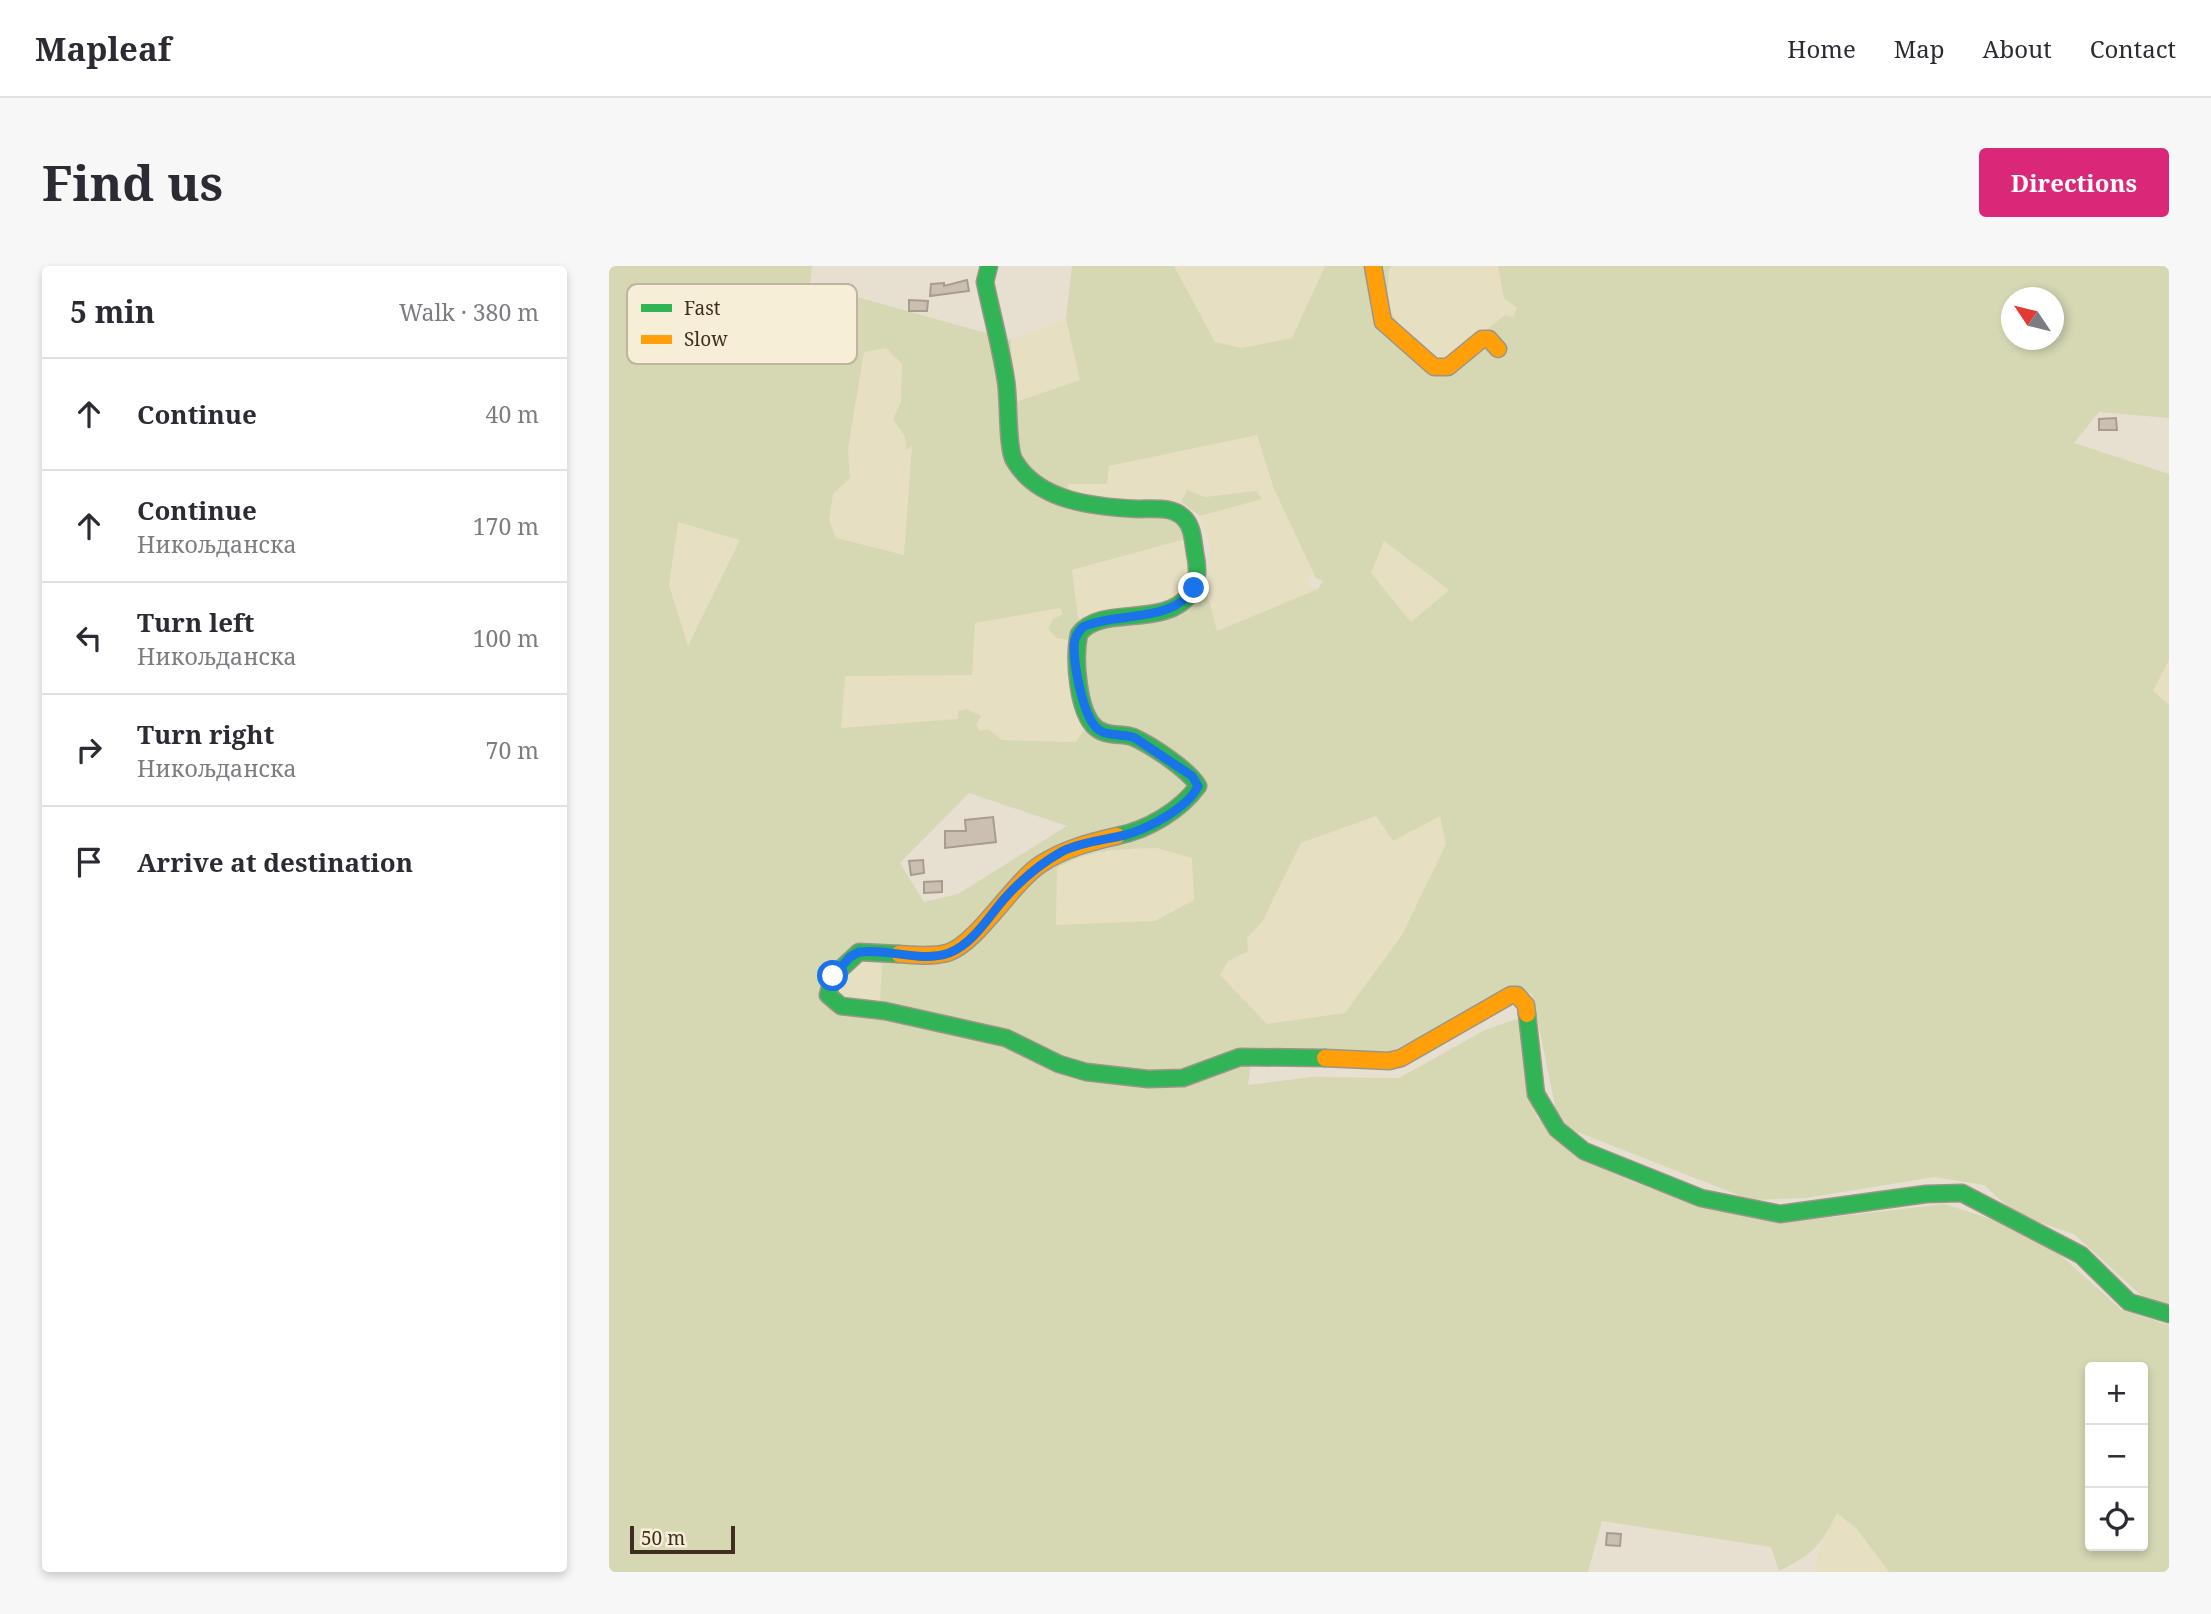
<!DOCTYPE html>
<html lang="en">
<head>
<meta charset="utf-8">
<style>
  :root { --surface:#fff; --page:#f7f7f7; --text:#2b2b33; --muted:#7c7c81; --line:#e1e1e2; --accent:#db2777 }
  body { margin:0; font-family:"Noto Serif",serif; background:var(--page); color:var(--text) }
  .controls { position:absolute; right:21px; bottom:21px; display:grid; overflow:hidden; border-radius:7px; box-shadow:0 4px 10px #0003 }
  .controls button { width:63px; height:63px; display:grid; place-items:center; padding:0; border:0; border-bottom:2px solid var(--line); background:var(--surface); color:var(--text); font:35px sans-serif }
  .compass { position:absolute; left:1392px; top:21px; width:63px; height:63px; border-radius:50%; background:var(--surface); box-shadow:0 4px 10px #0003; rotate:305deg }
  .scale { position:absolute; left:21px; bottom:18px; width:105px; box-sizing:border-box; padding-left:7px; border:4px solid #3d2e20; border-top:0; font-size:19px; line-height:24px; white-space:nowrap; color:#3d2e20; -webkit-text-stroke:5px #f7eed8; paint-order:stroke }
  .stop { position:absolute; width:21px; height:21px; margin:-16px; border:5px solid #1a73e8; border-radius:50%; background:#fff }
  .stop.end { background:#1a73e8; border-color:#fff; box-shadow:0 2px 7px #0008 }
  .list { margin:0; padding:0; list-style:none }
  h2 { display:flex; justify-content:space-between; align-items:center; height:91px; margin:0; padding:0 28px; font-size:30px }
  h2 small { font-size:23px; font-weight:400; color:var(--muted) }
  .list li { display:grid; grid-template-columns:46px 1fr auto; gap:21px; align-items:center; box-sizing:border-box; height:112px; padding:0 28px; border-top:2px solid var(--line) }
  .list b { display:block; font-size:26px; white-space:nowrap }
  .list p { margin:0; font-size:23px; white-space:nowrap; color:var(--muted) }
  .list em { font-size:23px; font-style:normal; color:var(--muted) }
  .icon { flex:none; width:38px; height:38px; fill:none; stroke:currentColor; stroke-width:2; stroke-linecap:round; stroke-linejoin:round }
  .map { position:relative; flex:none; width:1560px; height:1306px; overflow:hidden; border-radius:7px }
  header { display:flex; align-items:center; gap:42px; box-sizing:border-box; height:98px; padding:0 35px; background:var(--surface); border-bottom:2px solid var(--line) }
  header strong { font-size:33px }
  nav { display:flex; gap:38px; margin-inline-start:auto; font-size:24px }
  .intro { display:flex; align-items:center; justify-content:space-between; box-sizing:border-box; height:168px; padding:0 42px }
  h1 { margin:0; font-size:49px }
  .button { padding:18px 32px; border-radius:7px; background:var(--accent); color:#fff; font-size:24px; font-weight:700 }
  main { display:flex; gap:42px; padding:0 42px }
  aside { flex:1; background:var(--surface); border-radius:7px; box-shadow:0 4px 10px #0003 }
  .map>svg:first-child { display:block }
  .farmland { fill:#e6dfc2 }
  .green { fill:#d6d7b3; fill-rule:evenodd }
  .building { fill:#cbbfb2; stroke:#a89c90; stroke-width:2 }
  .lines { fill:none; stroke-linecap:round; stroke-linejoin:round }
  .fast-casing { stroke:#9c958a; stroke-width:19 }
  .slow-casing { stroke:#9c958a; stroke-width:19 }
  .fast { stroke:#30b455; stroke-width:16 }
  .slow { stroke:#ff9f0a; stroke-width:16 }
  .route { stroke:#1a73e8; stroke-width:9 }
  .key { fill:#f7eed8; stroke:#bfb4a1; stroke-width:2 }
  .key-label { font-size:19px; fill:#3d2e20 }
</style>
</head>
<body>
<header>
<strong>Mapleaf</strong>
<nav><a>Home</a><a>Map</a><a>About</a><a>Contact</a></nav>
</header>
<div class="intro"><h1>Find us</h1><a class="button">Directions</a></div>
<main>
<aside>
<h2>5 min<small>Walk · 380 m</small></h2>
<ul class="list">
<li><svg class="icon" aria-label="ahead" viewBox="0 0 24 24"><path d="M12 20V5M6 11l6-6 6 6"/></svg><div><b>Continue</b></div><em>40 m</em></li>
<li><svg class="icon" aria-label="ahead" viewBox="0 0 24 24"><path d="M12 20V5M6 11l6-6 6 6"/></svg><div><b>Continue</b><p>Никољданска</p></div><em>170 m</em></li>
<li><svg class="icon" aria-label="left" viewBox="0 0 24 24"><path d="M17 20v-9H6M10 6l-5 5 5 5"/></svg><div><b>Turn left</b><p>Никољданска</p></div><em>100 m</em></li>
<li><svg class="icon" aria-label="right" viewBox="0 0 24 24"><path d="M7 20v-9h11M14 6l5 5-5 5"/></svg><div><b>Turn right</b><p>Никољданска</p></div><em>70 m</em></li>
<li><svg class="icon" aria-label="arrive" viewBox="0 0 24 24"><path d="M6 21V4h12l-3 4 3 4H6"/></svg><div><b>Arrive at destination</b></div></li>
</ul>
</aside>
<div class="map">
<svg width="1560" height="1306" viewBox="0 0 1560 1306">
  <rect width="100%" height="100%" fill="#e7e0d1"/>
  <!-- farmland -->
  <g class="farmland">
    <polygon points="565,0 716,0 683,72 633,82 606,77"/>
    <polygon points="783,0 889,0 895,32 909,42 904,51 896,49 840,94 826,94 802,76 778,41 780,2"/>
    <polygon points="457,53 471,114 404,137 402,74"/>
    <polygon points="277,82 293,98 292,136 284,153 296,171 298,183 303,179 295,289 227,272 220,254 224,228 241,212 239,182 255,86"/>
    <polygon points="648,169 665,223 707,312 701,310 697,319 709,323 608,365 597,328 601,280 591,250 652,233 647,225 596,231 578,224 572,236 496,234 463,228 457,218 497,218 500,200"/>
    <polygon points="68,256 131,274 79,381 60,319"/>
    <polygon points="591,269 594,312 586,326 478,362 469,351 463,305"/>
    <polygon points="774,275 840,324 802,356 762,307"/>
    <polygon points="452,342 472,376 499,463 467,476 393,474 379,463 372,465 367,459 350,453 232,463 236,409 362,409 366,357"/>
    <polygon points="1560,394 1560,439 1544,425"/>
    <polygon points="831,549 837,578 793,669 736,747 658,758 611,709 619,695 639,685 638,672 653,656 690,579 767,550 784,575"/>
    <polygon points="548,582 583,592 585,634 546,655 447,660 448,601 470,589 501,583"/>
    <polygon points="243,695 273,697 271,738 227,733 230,710"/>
    <polygon points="1228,1247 1247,1262 1280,1306 1204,1306 1213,1277"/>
  </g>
  <!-- green -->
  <g class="green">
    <path d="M0 0H203L201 18 402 74 404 137 471 114 457 53 463 0H565L606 76 633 82 683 72 716 0H783L780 3 778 41 802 76 826 94H840L896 49 904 51 908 42 895 32 889 0H1560V152L1490 146 1465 177 1560 208V394L1544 425 1560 439V1038L1536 1033 1465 968 1408 949 1375 919 1325 911 1197 932 1142 934 961 863 947 844 923 728 909 724 775 789 644 783 639 819 702 811 790 812 876 764 907 753 915 759V807L928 851 967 891 1027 917 1096 942 1173 957 1336 938 1384 954 1441 980 1513 1044 1560 1059V1306H1280L1247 1262 1228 1247C1211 1281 1204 1288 1170 1305L1162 1281 993 1255 979 1306H0ZM1402 32H1444V74H1402ZM277 82 293 98 292 136 284 153 296 171 297 184 303 180 295 289 227 272 220 254 224 228 241 212 239 182 255 86ZM648 169 665 223 707 312 714 315 709 323 608 365 594 312 567 339 478 362 469 351 463 304 591 269 550 245 463 228 458 218H498L500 200ZM69 256 131 274 79 380 60 319ZM775 275 840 324 802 356 762 307ZM451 342 454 348 444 353 439 363 448 372 472 376 483 446 498 463 474 465 467 476 393 474 379 463 372 465 367 459 372 450 358 443 349 445V453L232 462 236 410 363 409 366 357ZM360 527 458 560 349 628 315 636 291 597ZM767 550 784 575 831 550 837 578 793 669 736 747 658 758 611 709 619 695 639 685 638 672 653 656 692 577ZM548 582 583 592 585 634 546 655 447 659 448 602C480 583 511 583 548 582ZM243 695 273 697 271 738 227 733 230 710ZM1481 1101H1534V1280H1481Z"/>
    <polygon points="578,224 596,231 647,225 653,233 591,250 572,236"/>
  </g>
  <!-- building -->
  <g class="building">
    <polygon points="358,14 360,25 321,30 322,18 335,17 335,20"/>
    <polygon points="300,34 319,35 318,45 300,45"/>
    <polygon points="1507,152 1508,164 1490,164 1490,153"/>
    <polygon points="384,551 387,576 336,582 336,565 357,565 356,554"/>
    <polygon points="314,594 315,607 302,609 300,595"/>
    <polygon points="333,615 333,626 315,627 315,616"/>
    <polygon points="998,1267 1012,1268 1011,1280 997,1279"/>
  </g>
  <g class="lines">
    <!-- fast casing -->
    <g class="fast-casing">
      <g id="fast">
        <path d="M380 0 376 16C383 49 392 82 397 115 400 132 398 182 405 194 429 236 487 241 529 243 544 243 563 240 575 252 584 261 584 275 586 287 589 301 590 315 581 328 556 363 492 338 470 368 465 391 468 446 487 462 498 471 513 467 524 471 542 479 580 504 589 520 571 545 538 564 508 570"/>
        <polyline points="290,688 250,686 224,710 219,729 232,740 276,745 397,772 450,798 477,806 539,813 574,812 631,791 716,792"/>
        <polyline points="918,748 927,828 948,863 975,885 1092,932 1171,948 1317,928 1353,927 1472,989 1520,1036 1560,1048"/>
      </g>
    </g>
    <!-- slow casing -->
    <g class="slow-casing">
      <g id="slow">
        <polyline points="764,0 774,56 825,101 839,101 873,73 880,73 889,83"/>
        <path d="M290 688C306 689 322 691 338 687 368 678 402 618 432 598 455 583 481 576 508 570"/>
        <polyline points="716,792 780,795 792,792 902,729 908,729 917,739 918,748"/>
      </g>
    </g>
    <!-- fast -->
    <use href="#fast" class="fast"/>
    <!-- slow -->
    <use href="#slow" class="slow"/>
  </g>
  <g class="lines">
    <!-- route -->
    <path class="route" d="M224 710 241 691 250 686C279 682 311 697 340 687 364 678 380 650 396 632 413 613 432 597 454 585 473 576 495 574 516 569 538 563 579 542 589 520L583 510 526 472C515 467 499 471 490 464 474 453 465 400 465 380 465 373 469 366 474 361 509 345 563 358 585 322"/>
  </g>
  <!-- legend -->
  <rect x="18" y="18" width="230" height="80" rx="10" class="key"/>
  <rect x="32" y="38" width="31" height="8" fill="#30b455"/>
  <rect x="32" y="69" width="31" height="9" fill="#ff9f0a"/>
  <g class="key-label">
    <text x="75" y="49">Fast</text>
    <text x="75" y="80">Slow</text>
  </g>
</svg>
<div class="controls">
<button>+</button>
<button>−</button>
<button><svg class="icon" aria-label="locate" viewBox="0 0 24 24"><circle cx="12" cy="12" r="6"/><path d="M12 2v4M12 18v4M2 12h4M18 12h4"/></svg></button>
</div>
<svg class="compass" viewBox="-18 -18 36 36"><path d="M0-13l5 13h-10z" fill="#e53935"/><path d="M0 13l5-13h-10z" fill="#7c7c81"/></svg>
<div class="scale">50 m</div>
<div class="stop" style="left:224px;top:710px"></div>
<div class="stop end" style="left:585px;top:322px"></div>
</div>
</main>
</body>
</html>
